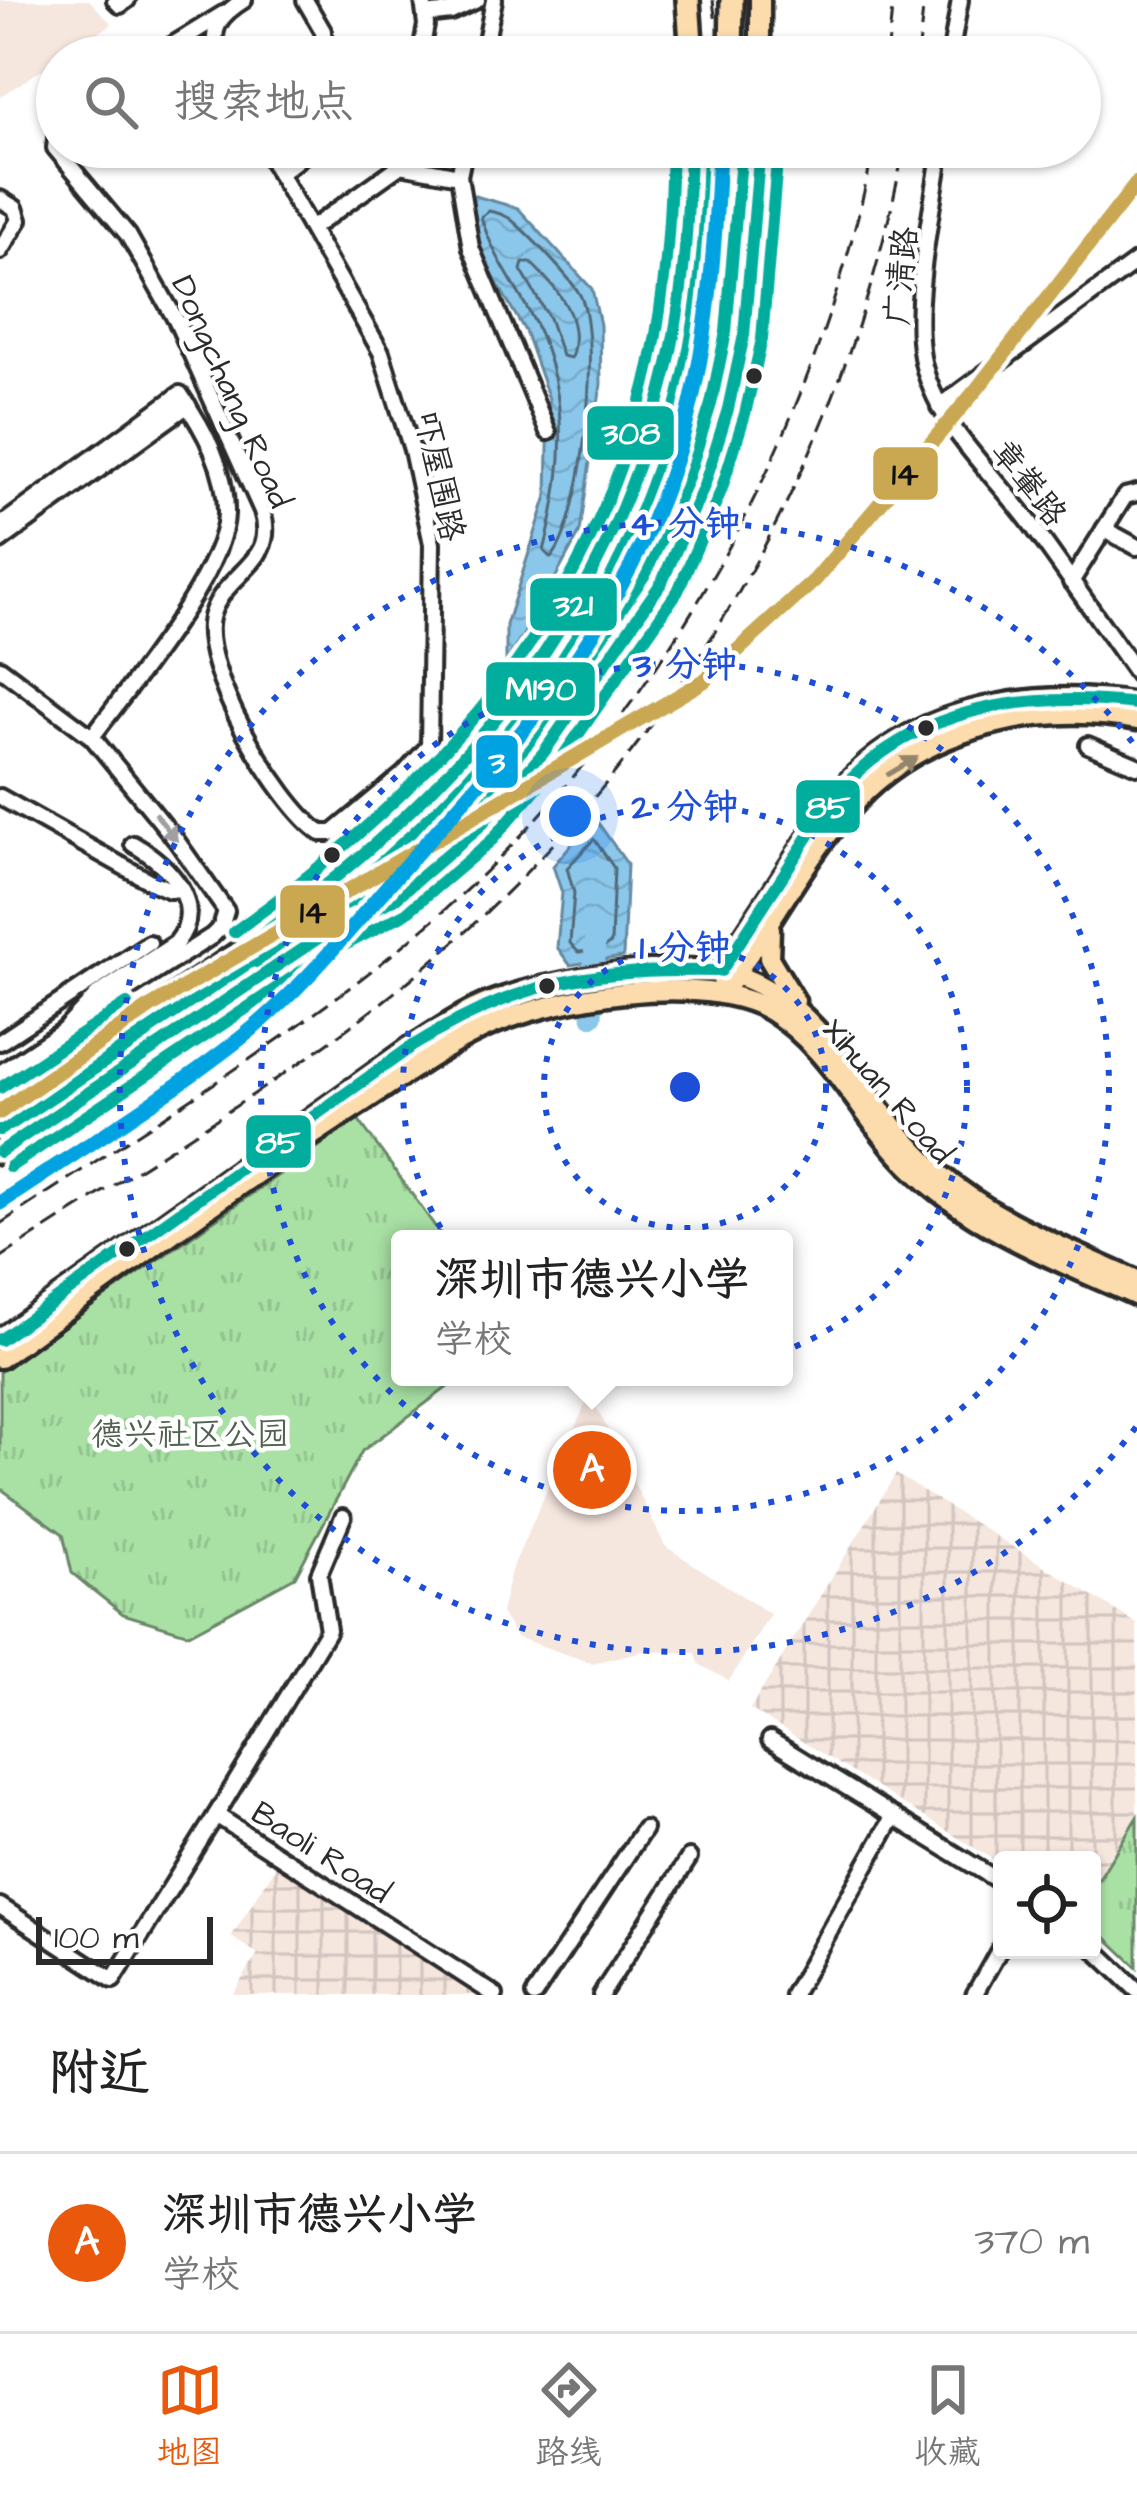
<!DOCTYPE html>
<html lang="zh">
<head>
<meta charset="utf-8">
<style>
  :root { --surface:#fff; --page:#f6f6f6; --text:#222; --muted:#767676; --line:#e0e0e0; --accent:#ea580c }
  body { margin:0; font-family:"Architects Daughter","LXGW WenKai TC",sans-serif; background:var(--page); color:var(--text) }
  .controls { position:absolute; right:36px; bottom:36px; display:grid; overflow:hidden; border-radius:12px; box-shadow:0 3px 9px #0004 }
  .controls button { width:108px; height:108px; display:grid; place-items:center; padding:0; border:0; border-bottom:3px solid var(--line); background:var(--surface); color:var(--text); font:60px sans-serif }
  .scale { position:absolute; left:36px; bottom:30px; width:177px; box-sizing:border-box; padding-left:12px; border:6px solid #2b2b2b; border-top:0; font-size:33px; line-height:42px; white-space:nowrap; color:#2b2b2b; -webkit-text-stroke:9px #fff; paint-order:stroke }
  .you { position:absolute; left:570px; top:816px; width:42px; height:42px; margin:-30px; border:9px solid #fff; border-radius:50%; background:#1a73e8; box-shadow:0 0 0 18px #1a73e833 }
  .badge { display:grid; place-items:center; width:78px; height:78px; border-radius:50%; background:var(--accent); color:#fff; font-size:39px; font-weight:700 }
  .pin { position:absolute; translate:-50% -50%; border:6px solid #fff; box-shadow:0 3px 12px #0006 }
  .popup { position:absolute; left:391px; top:1230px; width:402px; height:156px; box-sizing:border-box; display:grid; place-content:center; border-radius:12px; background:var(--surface); filter:drop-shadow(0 3px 9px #0005); font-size:39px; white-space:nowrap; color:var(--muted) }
  .popup b { font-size:45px; color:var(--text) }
  .popup::after { content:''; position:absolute; left:50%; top:100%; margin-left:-24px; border:24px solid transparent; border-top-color:var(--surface) }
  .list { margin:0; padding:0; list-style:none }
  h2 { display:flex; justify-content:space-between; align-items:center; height:156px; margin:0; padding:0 48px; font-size:51px }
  h2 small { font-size:39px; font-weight:400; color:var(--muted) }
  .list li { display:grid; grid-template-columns:78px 1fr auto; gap:36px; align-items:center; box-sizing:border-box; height:180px; padding:0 48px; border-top:3px solid var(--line) }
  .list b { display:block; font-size:45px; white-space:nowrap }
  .list p { margin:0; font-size:39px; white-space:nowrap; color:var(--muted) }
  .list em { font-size:39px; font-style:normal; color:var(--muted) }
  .icon { flex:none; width:66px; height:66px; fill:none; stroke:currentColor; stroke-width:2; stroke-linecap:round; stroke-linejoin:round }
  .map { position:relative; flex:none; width:1137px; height:1995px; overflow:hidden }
  .search { position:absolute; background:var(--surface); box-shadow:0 3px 9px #0004; left:36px; right:36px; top:36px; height:132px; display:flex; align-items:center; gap:30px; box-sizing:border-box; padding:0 42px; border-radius:66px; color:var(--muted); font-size:45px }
  .sheet { height:336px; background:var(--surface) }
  nav { display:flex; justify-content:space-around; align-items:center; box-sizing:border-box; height:168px; border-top:3px solid var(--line); background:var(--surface); font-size:33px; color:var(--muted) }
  nav a { display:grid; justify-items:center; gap:6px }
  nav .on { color:var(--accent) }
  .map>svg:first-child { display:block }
  .built { fill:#f5e6de }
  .industrial { fill:url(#industrial-grid) }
  .grass { fill:url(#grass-tufts); stroke:#6a8668; stroke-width:3 }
  .water { fill:url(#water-waves); stroke:#65899e; stroke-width:3 }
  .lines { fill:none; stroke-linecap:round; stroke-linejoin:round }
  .shore { stroke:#516978; stroke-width:3 }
  .river { stroke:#8bc7eb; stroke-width:21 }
  .minor-casing { stroke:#2b2b2b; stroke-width:22 }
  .major-casing { stroke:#2b2b2b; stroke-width:27 }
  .highway-casing { stroke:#2b2b2b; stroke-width:30 }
  .minor { stroke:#fff; stroke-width:14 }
  .major { stroke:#fcdcac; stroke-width:18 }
  .highway { stroke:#fcdcac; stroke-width:21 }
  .rail { stroke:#2b2b2b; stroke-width:3; stroke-dasharray:18 9; stroke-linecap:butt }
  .bus-1-casing { stroke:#fff; stroke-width:21 }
  .bus-2-casing { stroke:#fff; stroke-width:21 }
  .bus-3-casing { stroke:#fff; stroke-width:21 }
  .bus-4-casing { stroke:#fff; stroke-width:21 }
  .bus-1 { stroke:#01ad9c; stroke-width:12 }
  .bus-2 { stroke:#01ad9c; stroke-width:12 }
  .bus-3 { stroke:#01ad9c; stroke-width:12 }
  .bus-4 { stroke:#01ad9c; stroke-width:12 }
  .metro-1-casing { stroke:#fff; stroke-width:24 }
  .metro-2-casing { stroke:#fff; stroke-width:24 }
  .metro-1 { stroke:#caa852; stroke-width:15 }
  .metro-2 { stroke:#00a2e1; stroke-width:15 }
  .oneway { fill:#94846c }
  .oneway2 { fill:#a0a0a0 }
  .ring { fill:none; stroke:#1d4ed8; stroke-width:6; stroke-dasharray:6 12 }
  .bus-dot { fill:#2b2b2b; stroke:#fff; stroke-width:4.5 }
  .labels { text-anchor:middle; stroke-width:9; stroke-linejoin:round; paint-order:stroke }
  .street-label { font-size:33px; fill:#2b2b2b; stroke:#fff }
  .park-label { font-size:33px; fill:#516250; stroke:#fff }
  .centre { fill:#1d4ed8; stroke:#fff; stroke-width:6 }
  .ring-label { font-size:36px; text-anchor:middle; font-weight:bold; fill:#1d4ed8; stroke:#fff; stroke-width:9; stroke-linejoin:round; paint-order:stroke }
  .line-badge { stroke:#fff; stroke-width:4.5 }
  .badge-label { font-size:33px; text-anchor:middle; font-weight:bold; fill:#fff }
  .pale-badge-label { font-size:33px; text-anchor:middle; font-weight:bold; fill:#111 }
</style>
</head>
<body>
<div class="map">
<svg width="1137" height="1995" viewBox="0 0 1137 1995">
  <defs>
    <pattern id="industrial-grid" width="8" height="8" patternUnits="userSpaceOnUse" patternTransform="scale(3)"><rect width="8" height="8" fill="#f5e6de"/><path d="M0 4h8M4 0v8" fill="none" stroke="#d2c5bf"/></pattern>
    <pattern id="grass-tufts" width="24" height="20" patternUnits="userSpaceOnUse" patternTransform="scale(3)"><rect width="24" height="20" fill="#a9e1a5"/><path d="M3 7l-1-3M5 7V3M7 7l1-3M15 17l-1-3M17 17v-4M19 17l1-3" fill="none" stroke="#92c18e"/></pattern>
    <pattern id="water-waves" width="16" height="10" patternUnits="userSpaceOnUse" patternTransform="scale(3)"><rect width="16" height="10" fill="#8bc7eb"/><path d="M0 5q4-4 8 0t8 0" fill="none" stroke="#78abca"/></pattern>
  </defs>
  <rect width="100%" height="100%" fill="#fff"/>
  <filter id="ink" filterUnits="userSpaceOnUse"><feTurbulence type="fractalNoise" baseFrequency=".00833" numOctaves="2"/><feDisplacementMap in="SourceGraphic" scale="24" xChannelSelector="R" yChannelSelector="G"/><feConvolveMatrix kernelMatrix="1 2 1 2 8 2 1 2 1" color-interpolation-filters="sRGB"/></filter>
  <g filter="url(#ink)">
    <!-- built -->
    <g class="built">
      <polygon points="0,0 89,0 112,24 0,97"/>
      <polygon points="590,1394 665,1546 770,1614 729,1681 699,1664 696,1653 643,1651 592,1663 516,1637 501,1613 511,1571"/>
    </g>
    <!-- industrial -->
    <g class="industrial">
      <polygon points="896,1474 1137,1624 1137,1817 1092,1890 1092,1860 1002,1860 1002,1865 750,1709"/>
      <polygon points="277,1865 481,1995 232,1995 258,1954 231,1937"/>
    </g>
    <!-- grass -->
    <g class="grass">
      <polygon points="358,1119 444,1239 400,1239 400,1377 461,1377 362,1451 295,1577 189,1634 123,1614 89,1587 72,1573 63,1534 0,1488 0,1371"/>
      <polygon points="1137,1817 1137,1967 1092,1924 1092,1890"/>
    </g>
    <!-- water -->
    <g class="water">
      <polygon points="468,194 518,208 592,289 600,325 601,384 580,532 532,621 506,661 506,625 547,496 549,399 525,331 480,254 469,218"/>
      <polygon points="594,817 627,864 623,957 570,965 557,947 562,893 553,866"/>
    </g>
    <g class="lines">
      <!-- shore -->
      <g class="shore">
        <path d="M489 211C498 213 507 215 514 222 529 235 574 281 581 297 601 342 583 522 551 558L544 551C564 474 571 400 536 325 518 288 493 257 481 217Z"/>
        <path d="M523 263H531C558 289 584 319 571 358L562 356 549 318 521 270Z"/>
        <polygon points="594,839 614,868 611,943 598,951 578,952 570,943 574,893 567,868"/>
      </g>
      <!-- river -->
      <polyline class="river" points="592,1016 595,938"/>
      <!-- minor casing -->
      <g class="minor-casing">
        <g id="minor">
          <polyline points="115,0 120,5 127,0"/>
          <polyline points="305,0 323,31 325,57"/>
          <polyline points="425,15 451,12 477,0"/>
          <polyline points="153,57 223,14"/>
          <path d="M217 57C210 27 220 15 244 0"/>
          <polyline points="420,57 426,25 423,0"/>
          <polyline points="483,57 494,0"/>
          <polyline points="950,57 960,0"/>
          <path d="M57 129 55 148 128 235 176 320 262 511C279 563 226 571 212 614 195 664 279 805 321 833H333L404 774 429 746 432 544 412 450 381 352 264 147"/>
          <polyline points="395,147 401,165 459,176 471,248 548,432"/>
          <path d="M941 147C933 207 912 299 922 357 934 424 992 471 1031 524 1067 574 1102 624 1137 674"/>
          <polyline points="279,174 314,147"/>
          <polyline points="459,176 465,147"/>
          <polyline points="0,199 15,208 19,220 0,251"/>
          <polyline points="312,228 401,165"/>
          <polyline points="939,407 1137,261"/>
          <path d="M0 526 180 394C204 429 227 470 226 514 225 572 128 688 92 737"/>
          <polyline points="1104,529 1137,547"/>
          <polyline points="0,541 188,405"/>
          <polyline points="1071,582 1125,496 1137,493"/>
          <polyline points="0,668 92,737 176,840 226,911 221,927 212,936 63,1031"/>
          <polyline points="1088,745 1137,766"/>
          <polyline points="0,797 151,882 170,890 180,889"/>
          <polyline points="0,1042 149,943"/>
          <path d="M0 1073 63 1031 97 995 176 943C209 904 166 863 133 844"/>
          <polyline points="770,1740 1002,1883"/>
          <polyline points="216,1815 328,1630 319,1574 343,1517"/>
          <polyline points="0,1906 113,1980 216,1815 495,1995"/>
          <polyline points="1092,1947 1137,1990"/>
          <polyline points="534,1995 644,1829"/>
          <polyline points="601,1995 689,1858"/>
          <polyline points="793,1995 894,1816"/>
          <polyline points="974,1995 1002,1945"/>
        </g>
      </g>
      <!-- major casing -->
      <g class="major-casing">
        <g id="major">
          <polyline points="760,57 760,0"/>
          <path d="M370 912C433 879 479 826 525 773 577 714 642 627 676 556 736 429 757 286 760 147"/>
          <polyline points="770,929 769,958 795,1001"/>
          <path d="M722 980 721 971C746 932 772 893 797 855 814 829 830 801 851 779 924 704 1038 688 1137 704"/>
          <path d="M730 982C771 923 807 854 856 801 925 727 1041 701 1137 720"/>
          <path d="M0 1340 411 1047C432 1034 452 1020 474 1009 527 983 679 957 735 975 761 983 785 999 805 1018 853 1065 885 1126 936 1171 994 1222 1068 1249 1137 1281"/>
          <path d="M0 1358C118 1273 235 1185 357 1106 397 1080 437 1050 480 1030 549 997 704 970 771 1011 830 1047 861 1118 910 1166 973 1229 1057 1260 1137 1296"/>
        </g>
      </g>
      <!-- highway casing -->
      <g class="highway-casing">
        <g id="highway">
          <polyline points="688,0 692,57"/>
          <polyline points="731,57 732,0"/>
          <path d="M0 1110C102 1040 211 978 309 902 484 769 617 589 667 372 683 298 688 223 690 147"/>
          <path d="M0 1152 382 895C426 858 459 821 497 778 538 731 578 679 613 627 701 493 733 304 732 147"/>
        </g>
      </g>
      <!-- minor -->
      <use href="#minor" class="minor"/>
      <!-- major -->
      <use href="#major" class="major"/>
      <!-- highway -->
      <use href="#highway" class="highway"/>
      <!-- rail -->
      <g class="rail">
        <polyline points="713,0 716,24"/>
        <polyline points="887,57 893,0"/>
        <polyline points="918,57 924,0"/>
        <path d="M0 1224C126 1140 256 1061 375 968 637 764 807 470 874 147"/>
        <path d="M0 1258C134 1170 275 1088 400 988 662 775 842 479 904 147"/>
      </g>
      <!-- bus-1 casing -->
      <g class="bus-1-casing">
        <path id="bus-1" d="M0 1340 411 1047C520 979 594 969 721 971 746 932 772 893 797 854 814 829 829 800 851 779 928 703 1035 692 1137 704"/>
      </g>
      <!-- bus-2 casing -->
      <g class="bus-2-casing">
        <g id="bus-2">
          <path d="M245 947C454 796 604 630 666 373 684 300 688 222 690 147"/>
          <polyline points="0,1110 137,1019"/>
          <polyline points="0,1152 317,939 396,898 479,827 544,752 662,582 704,486 728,409 744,335 760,147"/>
        </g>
      </g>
      <!-- bus-3 casing -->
      <g class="bus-3-casing">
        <g id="bus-3">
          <path d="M256 962C466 810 626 634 684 374 701 299 706 223 708 148"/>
          <polyline points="10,1125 147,1034"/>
          <polyline points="10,1167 326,955 406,913 492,840 559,762 678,591 721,491 745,414 762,339 778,149"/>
        </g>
      </g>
      <!-- bus-4 casing -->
      <g class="bus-4-casing">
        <g id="bus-4">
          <path d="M234 932C439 785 593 618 650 365 666 293 670 220 672 147"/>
          <polyline points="0,1088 127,1004"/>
          <polyline points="0,1130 307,924 386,883 466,814 530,741 646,573 687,480 711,404 726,332 742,147"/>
        </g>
      </g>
      <!-- bus-1 -->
      <use href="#bus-1" class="bus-1"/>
      <!-- bus-2 -->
      <use href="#bus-2" class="bus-2"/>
      <!-- bus-3 -->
      <use href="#bus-3" class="bus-3"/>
      <!-- bus-4 -->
      <use href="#bus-4" class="bus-4"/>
      <!-- metro-1 casing -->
      <g class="metro-1-casing">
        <polyline id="metro-1" points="0,1112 152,1006 704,681 815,580 977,389 1137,183"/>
      </g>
      <!-- metro-2 casing -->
      <g class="metro-2-casing">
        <path id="metro-2" d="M0 1203C81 1149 164 1098 241 1038 301 991 348 931 398 874 512 747 609 644 669 479 707 373 715 259 719 147"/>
      </g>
      <!-- metro-1 -->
      <use href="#metro-1" class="metro-1"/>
      <!-- metro-2 -->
      <use href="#metro-2" class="metro-2"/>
    </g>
    <!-- one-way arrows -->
    <defs><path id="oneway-solid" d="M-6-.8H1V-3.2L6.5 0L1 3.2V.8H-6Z" transform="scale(3)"/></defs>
    <use class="oneway" href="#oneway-solid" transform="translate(902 766) rotate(-31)"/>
    <use class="oneway2" href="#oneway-solid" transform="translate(166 827) rotate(51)"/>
  </g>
  <!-- distance rings -->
  <g class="ring">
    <circle cx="685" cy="1087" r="141"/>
    <circle cx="685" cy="1087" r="282"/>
    <circle cx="685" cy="1087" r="424"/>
    <path d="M1136 1427A565 565 0 1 1 1136 747"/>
  </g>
  <!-- markers -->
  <g class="bus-dot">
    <circle cx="754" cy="376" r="10"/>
    <circle cx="926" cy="728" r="10"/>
    <circle cx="332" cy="855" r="10"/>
    <circle cx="547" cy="986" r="10"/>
    <circle cx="127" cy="1249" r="10"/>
  </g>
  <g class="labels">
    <!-- street labels -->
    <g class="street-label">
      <text transform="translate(900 276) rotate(-85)" y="12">广清路</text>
      <text transform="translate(233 391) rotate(66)" y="12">Dongchang Road</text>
      <text transform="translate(441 476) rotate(78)" y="12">吓屋围路</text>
      <text transform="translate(1030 482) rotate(52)" y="12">章輋路</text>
      <text transform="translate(889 1090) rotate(49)" y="12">Xihuan Road</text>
      <text transform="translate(322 1851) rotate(33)" y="12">Baoli Road</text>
    </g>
    <!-- park labels -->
    <g class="park-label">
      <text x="190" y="1445">德兴社区公园</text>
    </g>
  </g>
  <circle cx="685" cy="1087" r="18" class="centre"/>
  <g class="ring-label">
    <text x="685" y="535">4 分钟</text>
    <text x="685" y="676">3 分钟</text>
    <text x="685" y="818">2 分钟</text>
    <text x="685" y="959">1 分钟</text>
  </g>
  <g class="line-badge">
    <rect x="585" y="404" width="91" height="58" rx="12" fill="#01ad9c"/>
    <rect x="871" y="445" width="69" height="57" rx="12" fill="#caa852"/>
    <rect x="528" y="576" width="91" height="57" rx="12" fill="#01ad9c"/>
    <rect x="484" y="660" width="113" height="58" rx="12" fill="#01ad9c"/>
    <rect x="474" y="733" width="46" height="57" rx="12" fill="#00a2e1"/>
    <rect x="794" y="778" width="68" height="57" rx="12" fill="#01ad9c"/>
    <rect x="278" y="883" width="69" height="57" rx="12" fill="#caa852"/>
    <rect x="244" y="1113" width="69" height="57" rx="12" fill="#01ad9c"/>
  </g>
  <g class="badge-label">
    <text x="631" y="444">308</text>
    <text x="573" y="616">321</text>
    <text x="541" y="700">M190</text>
    <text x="497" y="773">3</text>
    <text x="828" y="818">85</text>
    <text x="278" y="1153">85</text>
  </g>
  <g class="pale-badge-label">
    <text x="905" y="485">14</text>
    <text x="313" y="923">14</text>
  </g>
</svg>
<div class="controls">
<button><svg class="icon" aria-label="locate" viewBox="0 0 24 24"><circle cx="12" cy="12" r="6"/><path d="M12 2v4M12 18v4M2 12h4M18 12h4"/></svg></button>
</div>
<div class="scale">100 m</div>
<div class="you"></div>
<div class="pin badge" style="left:592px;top:1470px">A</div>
<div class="popup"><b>深圳市德兴小学</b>学校</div>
<div class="search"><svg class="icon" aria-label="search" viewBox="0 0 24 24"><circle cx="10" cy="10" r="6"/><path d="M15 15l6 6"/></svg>搜索地点</div>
</div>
<section class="sheet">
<h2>附近<small></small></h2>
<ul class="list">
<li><span class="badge">A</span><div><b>深圳市德兴小学</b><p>学校</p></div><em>370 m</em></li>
</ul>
</section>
<nav>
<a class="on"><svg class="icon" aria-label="map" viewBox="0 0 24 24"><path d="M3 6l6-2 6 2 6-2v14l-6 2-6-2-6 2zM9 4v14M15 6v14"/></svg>地图</a>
<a><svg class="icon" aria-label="directions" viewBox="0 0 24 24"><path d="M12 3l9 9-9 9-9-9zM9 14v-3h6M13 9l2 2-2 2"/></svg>路线</a>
<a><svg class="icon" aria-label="saved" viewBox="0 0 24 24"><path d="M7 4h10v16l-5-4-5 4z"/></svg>收藏</a>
</nav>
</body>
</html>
